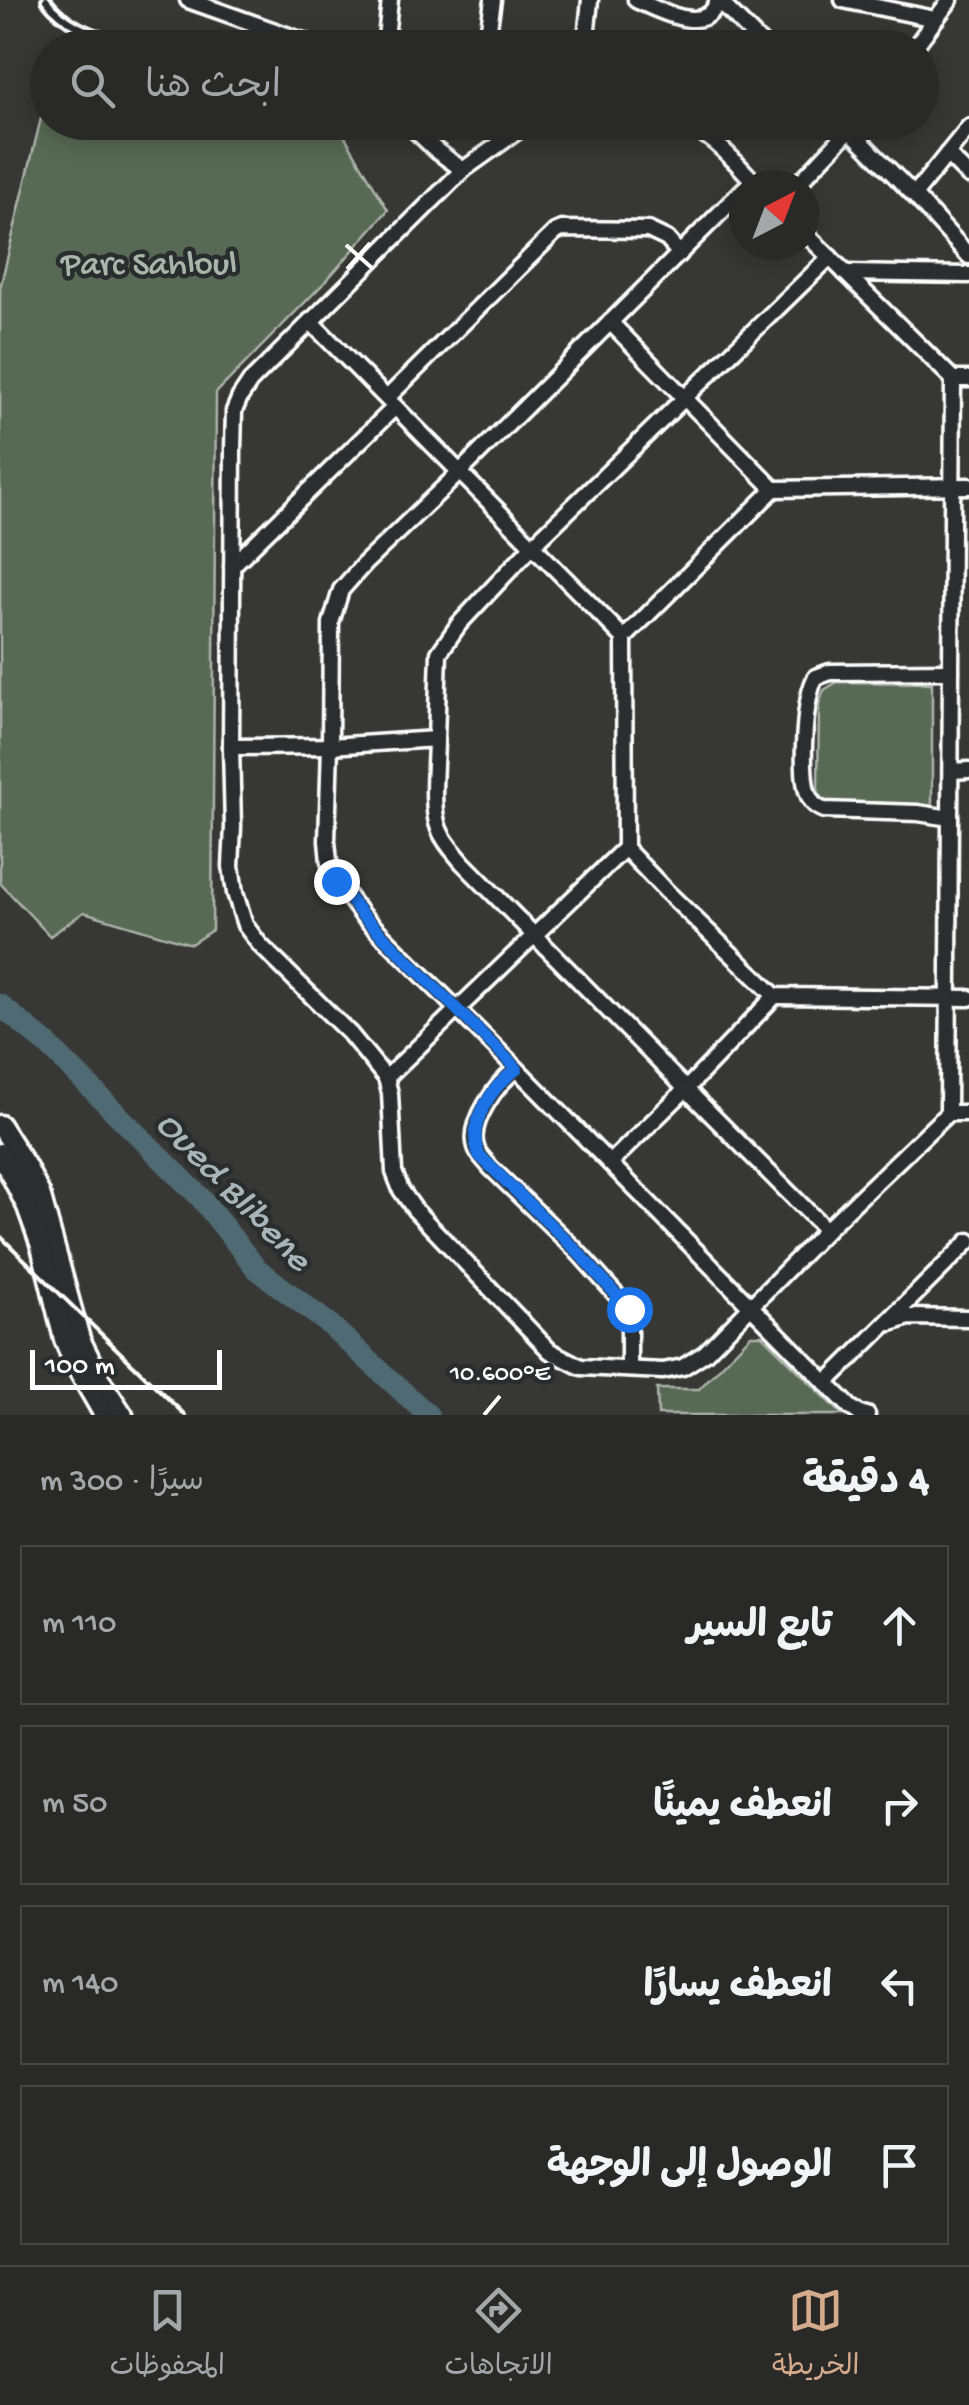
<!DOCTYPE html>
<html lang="ar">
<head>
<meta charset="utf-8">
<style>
  :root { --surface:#292928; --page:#313130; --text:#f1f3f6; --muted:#a5a6a8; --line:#454545; --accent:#d6ab8b }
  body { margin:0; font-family:"Gochi Hand","Playpen Sans Arabic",sans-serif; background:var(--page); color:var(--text); direction:rtl }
  .compass { position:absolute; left:729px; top:170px; width:90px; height:90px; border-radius:50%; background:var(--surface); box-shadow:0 5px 25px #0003; rotate:42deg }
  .scale { position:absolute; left:30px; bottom:25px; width:192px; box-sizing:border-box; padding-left:10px; border:5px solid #fff; border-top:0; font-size:28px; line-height:35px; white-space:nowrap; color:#fff; -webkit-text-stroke:8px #2a2d2e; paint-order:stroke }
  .stop { position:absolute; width:30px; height:30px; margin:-22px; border:8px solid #1a73e8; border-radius:50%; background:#fff }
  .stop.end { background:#1a73e8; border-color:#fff; box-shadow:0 2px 10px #0008 }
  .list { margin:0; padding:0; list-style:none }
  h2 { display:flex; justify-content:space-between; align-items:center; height:130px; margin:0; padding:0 40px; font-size:42px }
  h2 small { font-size:32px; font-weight:400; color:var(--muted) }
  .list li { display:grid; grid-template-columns:65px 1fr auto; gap:30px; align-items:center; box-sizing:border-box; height:160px; margin:0 20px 20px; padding:0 20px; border:2px solid var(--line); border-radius:0px }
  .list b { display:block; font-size:38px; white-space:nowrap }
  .list em { font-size:32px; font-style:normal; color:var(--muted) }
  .icon { flex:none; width:55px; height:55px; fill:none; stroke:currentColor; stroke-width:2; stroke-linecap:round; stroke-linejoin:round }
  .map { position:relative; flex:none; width:969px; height:1415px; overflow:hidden; direction:ltr }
  .search { position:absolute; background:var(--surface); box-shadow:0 5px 25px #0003; left:30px; right:30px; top:30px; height:110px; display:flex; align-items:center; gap:25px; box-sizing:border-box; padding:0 35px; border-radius:55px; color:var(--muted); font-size:38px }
  .sheet { height:850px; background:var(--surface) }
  nav { display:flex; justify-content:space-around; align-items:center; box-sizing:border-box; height:140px; border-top:2px solid var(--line); background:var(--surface); font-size:28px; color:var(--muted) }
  nav a { display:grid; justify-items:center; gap:5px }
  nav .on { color:var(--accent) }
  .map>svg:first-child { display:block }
  .green { fill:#586a54; stroke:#acb4aa; stroke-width:2.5 }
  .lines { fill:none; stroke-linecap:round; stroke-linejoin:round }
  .river { stroke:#4f6b73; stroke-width:22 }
  .service-casing { stroke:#fff; stroke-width:14 }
  .minor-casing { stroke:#fff; stroke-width:21 }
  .secondary-casing { stroke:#fff; stroke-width:25 }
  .service { stroke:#2a2d2e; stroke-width:6 }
  .minor { stroke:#2a2d2e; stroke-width:14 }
  .secondary { stroke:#2a2d2e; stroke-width:18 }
  .rail { stroke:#fff; stroke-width:4 }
  .route { stroke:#1a73e8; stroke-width:12 }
  .ticks { fill:none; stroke:#fff; stroke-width:4 }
  .labels { text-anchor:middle; stroke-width:9; stroke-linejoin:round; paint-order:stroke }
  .park-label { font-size:35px; fill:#acb4aa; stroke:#2a2d2e }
  .water-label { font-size:38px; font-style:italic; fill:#a7b5b9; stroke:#2a2d2e }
  .ticks-label { font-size:25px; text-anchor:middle; fill:#fff; stroke:#2a2d2e; stroke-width:9; stroke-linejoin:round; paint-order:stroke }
</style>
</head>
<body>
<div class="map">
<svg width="969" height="1415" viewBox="0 0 969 1415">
  <rect width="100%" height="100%" fill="#373735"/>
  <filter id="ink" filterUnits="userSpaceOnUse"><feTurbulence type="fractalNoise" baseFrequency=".01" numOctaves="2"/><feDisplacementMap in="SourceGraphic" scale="20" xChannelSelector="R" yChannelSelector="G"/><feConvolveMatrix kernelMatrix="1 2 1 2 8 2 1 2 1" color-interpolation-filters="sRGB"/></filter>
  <g filter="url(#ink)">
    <!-- green -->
    <g class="green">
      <polygon points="47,93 48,122 337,123 388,210 326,281 216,393 212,930 191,944 84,912 50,936 0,883 0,288"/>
      <polygon points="837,682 932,683 932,808 833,806 822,800 818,789 819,704 824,690"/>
      <polygon points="751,1335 762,1335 843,1415 658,1415 657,1389 699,1389"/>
    </g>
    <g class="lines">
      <!-- river -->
      <polyline class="river" points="0,1005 48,1045 200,1197 256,1268 330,1325 428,1415"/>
      <!-- service casing -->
      <g class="service-casing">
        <path id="service" d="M46 0C68 29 101 36 134 48"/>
      </g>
      <!-- minor casing -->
      <g class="minor-casing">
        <g id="minor">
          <polyline points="188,0 323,48"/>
          <path d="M636 0C659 10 707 37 718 0L766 48"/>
          <polyline points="843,0 935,19"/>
          <polyline points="385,48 390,0"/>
          <polyline points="486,48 493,0"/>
          <polyline points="585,48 590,0"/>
          <polyline points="914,48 950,0"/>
          <polyline points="406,122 437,151 463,170"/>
          <path d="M543 122 519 130 463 170 250 382 240 397 234 411 233 449 231 747 330 746 436 739C436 764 430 806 439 829 444 842 454 852 463 863L686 1089 775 996"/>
          <path d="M680 122C711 132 735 162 757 185"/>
          <polyline points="842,122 914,195 969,127"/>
          <polyline points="947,154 969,176"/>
          <polyline points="797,185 857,122"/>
          <polyline points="744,189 460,472 364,564 341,590 331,623 330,746 327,841 329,862 336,881 363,916 517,1069 850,1407 860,1414 867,1415"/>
          <polyline points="914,195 969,256"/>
          <polyline points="804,232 953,379 969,379"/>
          <polyline points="845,273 969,275"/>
          <polyline points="310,321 624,638 625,848 666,891 775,996 969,998"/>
          <polyline points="610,322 774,489 969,486"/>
          <polyline points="387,398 555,232 562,229 648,230 667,239 680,254"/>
          <polyline points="232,566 395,407"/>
          <polyline points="624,638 774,489"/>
          <polyline points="436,739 439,653 459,624 533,545 830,257"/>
          <polyline points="231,747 233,827 231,866 235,893 245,925 260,945 350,1034 386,1078 390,1093 394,1172 401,1190 415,1210 550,1351 581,1367 663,1371 683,1367 705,1353 826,1230 948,1113 953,379"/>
          <polyline points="951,771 969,770"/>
          <path d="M950 818 918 813 824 810C816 807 811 803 808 794 800 774 804 695 816 677L830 672 951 671"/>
          <path d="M517 1069C498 1082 468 1122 476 1147 478 1155 485 1160 490 1167L575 1249 629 1309V1369"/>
          <polyline points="386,1078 625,848"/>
          <polyline points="948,1113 969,1113"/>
          <polyline points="610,1163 686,1089 826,1230"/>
          <polyline points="891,1323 909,1317 969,1318"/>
          <polyline points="826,1383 969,1241"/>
        </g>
      </g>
      <!-- secondary casing -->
      <g class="secondary-casing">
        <g id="secondary">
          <polyline points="0,1125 26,1166 40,1194 80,1339 102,1383 123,1415"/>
          <polyline points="0,1153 27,1207 41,1246 64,1339 73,1361 104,1415"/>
        </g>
      </g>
      <!-- service -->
      <use href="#service" class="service"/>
      <!-- minor -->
      <use href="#minor" class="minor"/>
      <!-- secondary -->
      <use href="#secondary" class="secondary"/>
      <!-- rail -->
      <polyline class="rail" points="0,1236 185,1415"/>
    </g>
  </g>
  <g class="lines" filter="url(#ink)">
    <!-- route -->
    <path class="route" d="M336 881 363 916 517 1069C492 1086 466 1124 479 1155L575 1249 629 1309"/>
  </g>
  <!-- ticks -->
  <path class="ticks" d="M346 245 372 268M347 269 370 243M484 1415 500 1396"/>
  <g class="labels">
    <!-- park labels -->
    <g class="park-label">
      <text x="149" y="273">Parc Sahloul</text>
    </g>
    <!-- water labels -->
    <g class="water-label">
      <text transform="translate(236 1189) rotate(46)" y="13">Oued Blibene</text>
    </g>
  </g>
  <g class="ticks-label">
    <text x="500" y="1380">10.600°E</text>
  </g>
</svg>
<svg class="compass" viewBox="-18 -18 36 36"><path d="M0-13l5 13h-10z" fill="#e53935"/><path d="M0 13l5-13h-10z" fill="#a5a6a8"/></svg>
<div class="scale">100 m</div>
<div class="stop" style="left:629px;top:1309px"></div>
<div class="stop end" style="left:336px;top:881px"></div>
<div class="search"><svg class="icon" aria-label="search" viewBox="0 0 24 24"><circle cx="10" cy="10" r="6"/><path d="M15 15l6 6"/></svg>ابحث هنا</div>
</div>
<section class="sheet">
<h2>4 دقيقة<small>سيرًا · 300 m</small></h2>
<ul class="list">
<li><svg class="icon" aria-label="ahead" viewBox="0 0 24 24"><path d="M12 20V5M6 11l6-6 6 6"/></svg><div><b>تابع السير</b></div><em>110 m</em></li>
<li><svg class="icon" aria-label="right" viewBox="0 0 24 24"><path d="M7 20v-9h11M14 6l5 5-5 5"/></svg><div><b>انعطف يمينًا</b></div><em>50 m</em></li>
<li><svg class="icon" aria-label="left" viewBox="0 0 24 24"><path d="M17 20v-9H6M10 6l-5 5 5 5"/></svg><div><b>انعطف يسارًا</b></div><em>140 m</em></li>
<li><svg class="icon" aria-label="arrive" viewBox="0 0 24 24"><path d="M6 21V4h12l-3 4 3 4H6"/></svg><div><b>الوصول إلى الوجهة</b></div></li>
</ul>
</section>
<nav>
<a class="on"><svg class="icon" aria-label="map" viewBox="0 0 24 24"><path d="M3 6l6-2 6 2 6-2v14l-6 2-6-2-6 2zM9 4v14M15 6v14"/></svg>الخريطة</a>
<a><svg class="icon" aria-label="directions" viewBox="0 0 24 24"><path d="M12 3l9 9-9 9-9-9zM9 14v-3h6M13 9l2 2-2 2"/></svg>الاتجاهات</a>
<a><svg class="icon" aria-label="saved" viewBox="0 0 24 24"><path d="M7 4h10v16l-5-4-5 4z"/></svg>المحفوظات</a>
</nav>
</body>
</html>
